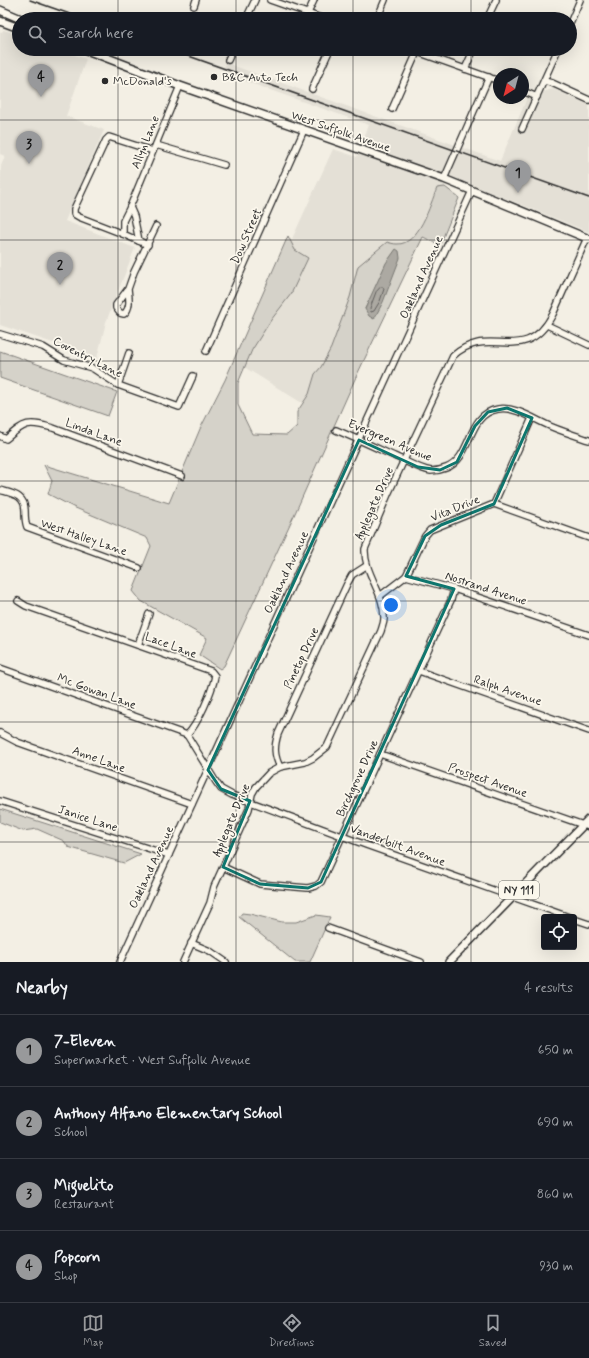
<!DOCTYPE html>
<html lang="en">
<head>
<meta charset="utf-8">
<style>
  :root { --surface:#171b24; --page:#20242c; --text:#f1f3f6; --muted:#9ea1a6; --line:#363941; --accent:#98999b }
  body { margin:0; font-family:Mynerve,sans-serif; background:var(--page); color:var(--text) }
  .controls { position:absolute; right:12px; bottom:12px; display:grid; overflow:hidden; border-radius:4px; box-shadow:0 4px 16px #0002 }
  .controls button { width:36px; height:36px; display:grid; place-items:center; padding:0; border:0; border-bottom:1px solid var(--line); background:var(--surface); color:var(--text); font:20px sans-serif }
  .compass { position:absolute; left:493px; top:68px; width:36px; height:36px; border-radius:50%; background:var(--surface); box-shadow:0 4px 16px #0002; rotate:216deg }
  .you { position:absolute; left:391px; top:605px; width:14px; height:14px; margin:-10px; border:3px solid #fff; border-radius:50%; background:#1a73e8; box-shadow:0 0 0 6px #1a73e833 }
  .badge { display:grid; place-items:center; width:26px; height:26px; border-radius:50%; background:var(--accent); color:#111; font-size:13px; font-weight:700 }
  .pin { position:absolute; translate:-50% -33px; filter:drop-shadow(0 1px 2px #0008) }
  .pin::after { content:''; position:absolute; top:21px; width:14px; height:12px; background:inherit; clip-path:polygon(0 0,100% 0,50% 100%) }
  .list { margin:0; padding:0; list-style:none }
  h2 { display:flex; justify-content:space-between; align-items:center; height:52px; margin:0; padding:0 16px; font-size:17px }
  h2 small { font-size:13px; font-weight:400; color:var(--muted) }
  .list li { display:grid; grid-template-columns:26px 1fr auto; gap:12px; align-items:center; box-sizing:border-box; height:72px; padding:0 16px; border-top:1px solid var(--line) }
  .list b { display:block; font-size:15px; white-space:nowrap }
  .list p { margin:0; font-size:13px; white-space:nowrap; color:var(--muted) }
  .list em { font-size:13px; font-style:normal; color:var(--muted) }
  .icon { flex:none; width:22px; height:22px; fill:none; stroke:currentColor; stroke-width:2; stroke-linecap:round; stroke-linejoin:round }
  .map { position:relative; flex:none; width:589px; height:962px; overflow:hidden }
  .search { position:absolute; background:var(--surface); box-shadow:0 4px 16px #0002; left:12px; right:12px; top:12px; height:44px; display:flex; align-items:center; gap:10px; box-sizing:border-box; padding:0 14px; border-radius:22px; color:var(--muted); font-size:15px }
  .sheet { height:340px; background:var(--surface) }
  nav { display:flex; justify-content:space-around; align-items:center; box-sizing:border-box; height:56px; border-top:1px solid var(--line); background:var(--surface); font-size:11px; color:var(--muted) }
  nav a { display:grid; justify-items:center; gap:2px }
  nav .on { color:var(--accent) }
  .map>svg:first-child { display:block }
  .built { fill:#e4e0d6 }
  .green { fill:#d5d2c9; stroke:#807e7a; fill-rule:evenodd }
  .water { fill:#aca9a2; stroke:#787772 }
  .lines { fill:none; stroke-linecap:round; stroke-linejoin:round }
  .shore { stroke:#5f5d5b; stroke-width:1 }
  .minor-casing { stroke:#2b2b2b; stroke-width:8 }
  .major-casing { stroke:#2b2b2b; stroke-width:10 }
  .minor { stroke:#fbf7ec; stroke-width:5.5 }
  .major { stroke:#fbf7ec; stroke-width:7 }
  .rail { stroke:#2b2b2b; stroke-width:1.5 }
  .marked { fill:none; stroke:#0f766e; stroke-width:3; stroke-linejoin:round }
  .grid { fill:none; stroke:#2b2b2b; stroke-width:1; stroke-opacity:0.55 }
  .poi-dot { fill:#2b2b2b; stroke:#fbf7ec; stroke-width:1.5 }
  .labels { text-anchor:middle; stroke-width:3.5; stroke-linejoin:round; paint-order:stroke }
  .shield { fill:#fbf7ec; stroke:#696865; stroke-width:1 }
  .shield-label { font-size:11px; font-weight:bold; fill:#2b2b2b }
  .poi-label { font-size:12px; fill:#2b2b2b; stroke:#fbf7ec; text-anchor:start }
  .street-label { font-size:12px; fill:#2b2b2b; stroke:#fbf7ec }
</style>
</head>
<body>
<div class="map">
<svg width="589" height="962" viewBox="0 0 589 962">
  <rect width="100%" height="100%" fill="#f3efe4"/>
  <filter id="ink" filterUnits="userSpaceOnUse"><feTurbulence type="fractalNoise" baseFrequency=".025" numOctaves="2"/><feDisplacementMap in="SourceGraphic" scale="8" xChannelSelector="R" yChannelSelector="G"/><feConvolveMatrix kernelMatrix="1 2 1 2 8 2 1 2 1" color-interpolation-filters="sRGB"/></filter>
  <g filter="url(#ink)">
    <!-- built -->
    <g class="built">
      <polygon points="4,30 19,35 19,49 57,49 86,59 66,116 104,130 65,221 135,248 106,322 97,358 0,325 0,197 1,166 5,156 0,154 0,33"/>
      <polygon points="226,63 500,161 528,96 553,89 589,105 589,232 450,176 411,259 385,247 310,408 236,362 333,149 357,157 369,125 222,73"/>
    </g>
    <!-- green -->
    <g class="green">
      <path d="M445 187 459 198 440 245 423 237 355 379 296 511 224 666 220 669 199 655 207 638 141 601 133 591 151 546 147 538 73 507 48 494 52 481 44 465 169 503 200 429 225 380 288 236 295 250 308 258 291 294 271 320 252 350 238 383V405L252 434 287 435 297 426V412L309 394 315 374 321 367 331 348 350 297 358 266 387 242C390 243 394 244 397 244 419 245 430 205 437 188ZM396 250 365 309 387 263Z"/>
      <polygon points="0,351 117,392 108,416 0,378"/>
      <polygon points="0,809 141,854 124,863 68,847 64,841 37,829 23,831 0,822"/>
      <polygon points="242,913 250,914 282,922 296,922 316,915 330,917 310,962 295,962 239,917"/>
    </g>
    <!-- water -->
    <polygon class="water" points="396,249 399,251 400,258 383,302 374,319 369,316 365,309 386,263"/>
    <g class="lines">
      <!-- shore -->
      <polygon class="shore" points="381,287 383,287 384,289 380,301 374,311 371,312 370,308 376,292"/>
      <!-- minor casing -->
      <g class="minor-casing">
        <g id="minor">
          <polyline points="270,0 324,19"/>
          <polyline points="194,6 196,0"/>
          <polyline points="308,13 314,0"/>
          <polyline points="246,19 255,0"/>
          <polyline points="377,19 385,0"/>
          <polyline points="487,19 496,0"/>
          <polyline points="570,23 580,0"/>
          <polyline points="409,49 499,81"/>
          <polyline points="228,60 233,49"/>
          <polyline points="465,69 474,49"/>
          <polyline points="544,81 552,83 589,100"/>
          <polyline points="312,89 330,49"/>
          <polyline points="523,91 537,97"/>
          <polyline points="392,109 417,52"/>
          <polyline points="522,129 558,49"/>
          <polyline points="156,145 224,165"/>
          <polyline points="444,179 489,77"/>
          <polyline points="130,207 134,216 139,241"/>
          <polyline points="123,234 123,221 130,207 180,86"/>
          <polyline points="148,245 123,234 79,217 74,214 74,209 106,140 109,137 153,151"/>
          <path d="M128 289C129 298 131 308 124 314L120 313 116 308V305L128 289 134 272 156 226"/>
          <polyline points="547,325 589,345"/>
          <polyline points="0,334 43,347 64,360 92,368 118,385 179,407 193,376"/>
          <polyline points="206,351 304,130"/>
          <polyline points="118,385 129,353"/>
          <path d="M336 430C355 438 375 447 394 456 406 461 419 469 431 471 436 471 441 470 446 468 473 458 466 414 498 409 516 406 535 420 552 427 564 432 577 436 589 440"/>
          <path d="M0 436 6 439C25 422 28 421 53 428L182 476"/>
          <path d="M0 490C13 494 25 495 25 511 25 517 25 522 27 527L139 568"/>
          <polyline points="494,504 589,538"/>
          <polyline points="406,576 425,536 430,530 494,504 532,418"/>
          <polyline points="380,596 406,576 454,589 589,635"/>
          <path d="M18 601 26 606 211 671 215 676C212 692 198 724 187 735"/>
          <polyline points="138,645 149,614"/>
          <polyline points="0,668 187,735"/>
          <polyline points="419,671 589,731"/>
          <polyline points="0,733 17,742 192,804"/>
          <polyline points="187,735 216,782 221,789 232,795 366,845 569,917"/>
          <polyline points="380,754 589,827"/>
          <path d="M280 767C274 755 274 747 278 734L347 584 352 575 366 566"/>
          <polyline points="0,801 169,855"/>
          <polyline points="223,867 260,884 308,888 316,886 321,882 451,600 454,589"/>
          <polyline points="574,919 589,924"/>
          <polyline points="328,928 421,962"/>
          <polyline points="191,943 210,951 226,962"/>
          <polyline points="120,962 472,191"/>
          <path d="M183 962 210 903 214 887 249 809 252 794 256 787 269 773 280 767 305 762 313 758 327 747 381 631C382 627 384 623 384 619 385 593 364 574 365 549L389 492 453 356C489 322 524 369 553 314L587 238"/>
        </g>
      </g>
      <!-- major casing -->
      <g class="major-casing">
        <g id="major">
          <polyline points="0,10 21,19"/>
          <polyline points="0,21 19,28"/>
          <polyline points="84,49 180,86 444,179 589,239"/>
          <polyline points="449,962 589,819"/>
        </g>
      </g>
      <!-- minor -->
      <use href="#minor" class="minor"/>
      <!-- major -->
      <use href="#major" class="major"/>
      <!-- rail -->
      <g class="rail">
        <polyline points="30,0 84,19"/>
        <polyline points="169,49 589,198"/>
      </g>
    </g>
  </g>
  <!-- marked area -->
  <path class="marked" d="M507 408 532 418 494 504 441 525 425 536 406 576 454 589 321 882 308 888 260 884 223 867 250 801 221 789 208 770 359 440 418 467 440 470 457 462 475 426 488 412Z"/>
  <!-- grid -->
  <path class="grid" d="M118 0V19M236 0V19M353 0V19M471 0V19M118 49V962M236 49V962M353 49V962M471 49V962M0 120H589M0 240H589M0 361H589M0 481H589M0 601H589M0 722H589M0 842H589"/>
  <!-- markers -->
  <g class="poi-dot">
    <circle cx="214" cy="77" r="4"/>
    <circle cx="105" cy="81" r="4"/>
  </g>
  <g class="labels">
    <!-- shield labels -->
    <rect class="shield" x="499" y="881" width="40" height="18" rx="3"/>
    <g class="shield-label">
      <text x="519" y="894">NY 111</text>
    </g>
    <!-- poi labels -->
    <g class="poi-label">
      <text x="222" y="81">B&amp;C Auto Tech</text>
      <text x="113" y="85">McDonald's</text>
    </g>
    <!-- street labels -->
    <g class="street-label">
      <text transform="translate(341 131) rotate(19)" y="4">West Suffolk Avenue</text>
      <text transform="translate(145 142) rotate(-68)" y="4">Allyn Lane</text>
      <text transform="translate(246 236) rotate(-66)" y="4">Dow Street</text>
      <text transform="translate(421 277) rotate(-66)" y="4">Oakland Avenue</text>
      <text transform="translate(88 357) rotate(27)" y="4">Coventry Lane</text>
      <text transform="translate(94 432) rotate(20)" y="4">Linda Lane</text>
      <text transform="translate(390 440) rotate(23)" y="4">Evergreen Avenue</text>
      <text transform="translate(374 503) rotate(-66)" y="4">Applegate Drive</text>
      <text transform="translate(455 508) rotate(-22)" y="4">Vita Drive</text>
      <text transform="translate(84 537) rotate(19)" y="4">West Halley Lane</text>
      <text transform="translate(286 572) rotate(-65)" y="4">Oakland Avenue</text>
      <text transform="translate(486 588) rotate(18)" y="4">Nostrand Avenue</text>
      <text transform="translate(171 645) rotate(20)" y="4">Lace Lane</text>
      <text transform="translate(301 658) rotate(-65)" y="4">Pinetop Drive</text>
      <text transform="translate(508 690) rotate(19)" y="4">Ralph Avenue</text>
      <text transform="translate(97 691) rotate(20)" y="4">Mc Gowan Lane</text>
      <text transform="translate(99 759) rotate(20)" y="4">Anne Lane</text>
      <text transform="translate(357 778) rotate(-65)" y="4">Birchgrove Drive</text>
      <text transform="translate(488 780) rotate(19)" y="4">Prospect Avenue</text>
      <text transform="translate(88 818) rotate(18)" y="4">Janice Lane</text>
      <text transform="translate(231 820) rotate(-67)" y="4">Applegate Drive</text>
      <text transform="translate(398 845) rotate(20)" y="4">Vanderbilt Avenue</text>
      <text transform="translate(151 867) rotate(-65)" y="4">Oakland Avenue</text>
    </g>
  </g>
</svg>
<div class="controls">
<button><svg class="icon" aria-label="locate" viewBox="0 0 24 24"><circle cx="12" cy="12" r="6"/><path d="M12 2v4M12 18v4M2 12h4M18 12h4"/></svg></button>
</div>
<svg class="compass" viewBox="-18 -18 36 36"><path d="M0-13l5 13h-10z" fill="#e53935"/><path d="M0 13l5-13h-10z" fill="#9ea1a6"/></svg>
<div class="you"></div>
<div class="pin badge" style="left:518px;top:193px">1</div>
<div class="pin badge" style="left:60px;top:285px">2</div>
<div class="pin badge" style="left:29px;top:164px">3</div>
<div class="pin badge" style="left:41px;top:97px">4</div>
<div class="search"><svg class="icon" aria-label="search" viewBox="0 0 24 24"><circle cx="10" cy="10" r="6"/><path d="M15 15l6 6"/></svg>Search here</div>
</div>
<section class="sheet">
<h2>Nearby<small>4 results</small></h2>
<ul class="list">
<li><span class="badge">1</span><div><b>7-Eleven</b><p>Supermarket · West Suffolk Avenue</p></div><em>650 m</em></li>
<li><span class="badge">2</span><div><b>Anthony Alfano Elementary School</b><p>School</p></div><em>690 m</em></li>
<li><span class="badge">3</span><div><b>Miguelito</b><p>Restaurant</p></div><em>860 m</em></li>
<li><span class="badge">4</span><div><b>Popcorn</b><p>Shop</p></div><em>930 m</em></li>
</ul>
</section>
<nav>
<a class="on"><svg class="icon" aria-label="map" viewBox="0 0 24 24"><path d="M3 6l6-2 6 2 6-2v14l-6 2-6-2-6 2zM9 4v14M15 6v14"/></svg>Map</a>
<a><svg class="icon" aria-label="directions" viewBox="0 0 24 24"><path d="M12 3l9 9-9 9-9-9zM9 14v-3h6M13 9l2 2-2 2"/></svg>Directions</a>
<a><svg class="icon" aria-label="saved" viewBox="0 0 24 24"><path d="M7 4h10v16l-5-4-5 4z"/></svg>Saved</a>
</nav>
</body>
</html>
